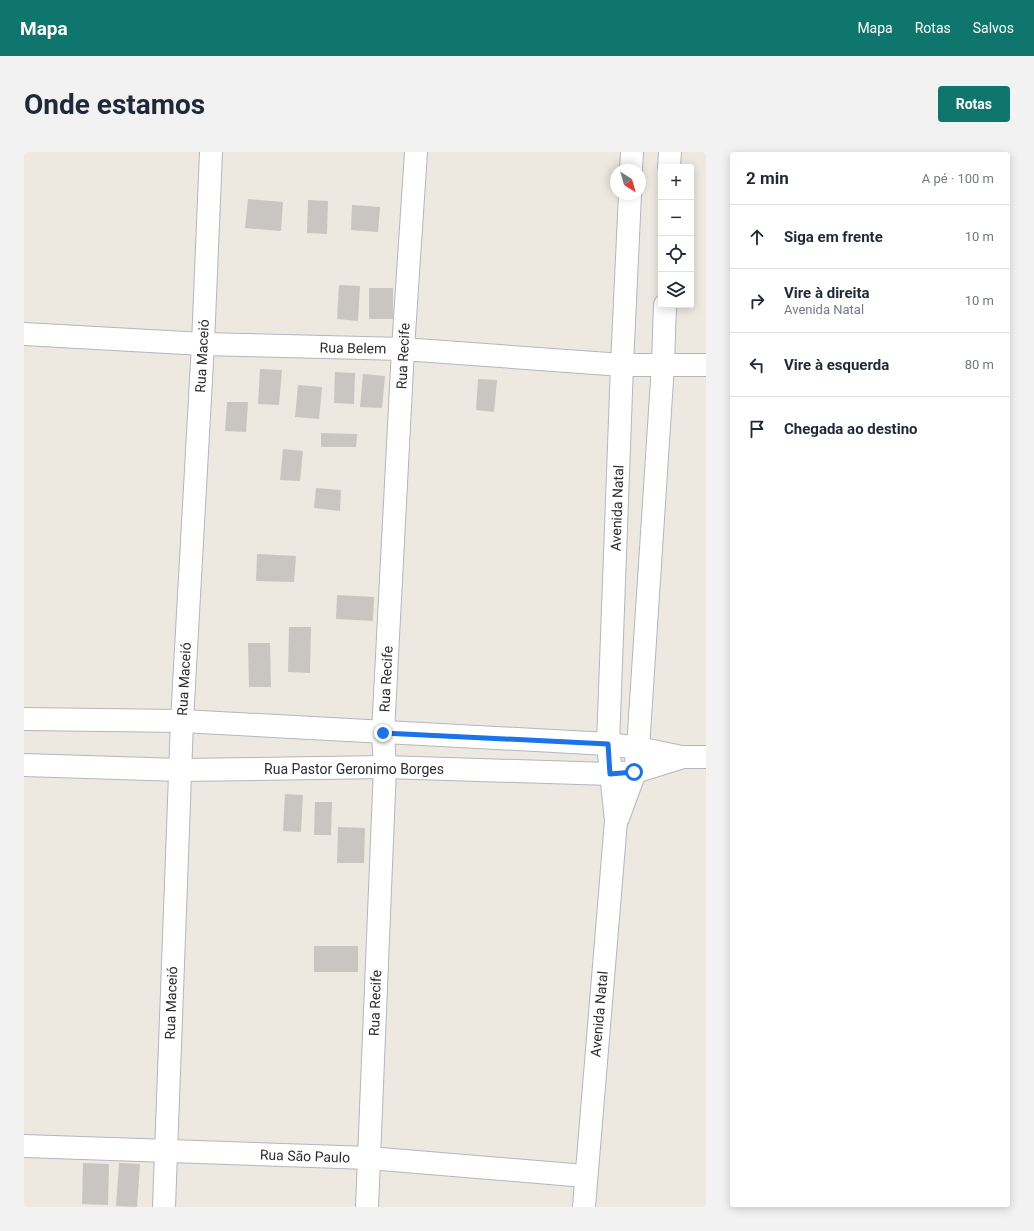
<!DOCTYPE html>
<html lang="pt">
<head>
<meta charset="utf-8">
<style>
  :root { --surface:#fff; --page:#f2f2f3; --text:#1f2937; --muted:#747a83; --line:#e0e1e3; --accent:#0f766e }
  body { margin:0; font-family:Roboto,sans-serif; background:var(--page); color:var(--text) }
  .controls { position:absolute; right:12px; top:12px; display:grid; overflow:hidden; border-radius:4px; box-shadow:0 2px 10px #0003 }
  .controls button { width:36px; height:36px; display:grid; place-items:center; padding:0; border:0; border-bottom:1px solid var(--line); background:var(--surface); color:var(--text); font:20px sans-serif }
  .compass { position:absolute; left:586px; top:12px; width:36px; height:36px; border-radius:50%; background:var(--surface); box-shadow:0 2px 10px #0003; rotate:143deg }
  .stop { position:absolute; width:12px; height:12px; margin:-9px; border:3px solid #1a73e8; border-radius:50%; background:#fff }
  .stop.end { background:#1a73e8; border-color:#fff; box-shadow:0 1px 4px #0008 }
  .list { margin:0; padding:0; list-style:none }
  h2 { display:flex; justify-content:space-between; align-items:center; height:52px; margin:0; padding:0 16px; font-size:17px }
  h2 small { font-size:13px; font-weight:400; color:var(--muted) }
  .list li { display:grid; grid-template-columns:26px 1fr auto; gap:12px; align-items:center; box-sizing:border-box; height:64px; padding:0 16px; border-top:1px solid var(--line) }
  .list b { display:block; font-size:15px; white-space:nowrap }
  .list p { margin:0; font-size:13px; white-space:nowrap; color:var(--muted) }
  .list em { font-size:13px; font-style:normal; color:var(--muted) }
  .icon { flex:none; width:22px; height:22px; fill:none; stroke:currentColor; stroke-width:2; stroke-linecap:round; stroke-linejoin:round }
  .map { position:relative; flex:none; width:682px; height:1055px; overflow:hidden; border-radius:4px }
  header { display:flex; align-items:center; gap:24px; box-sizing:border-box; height:56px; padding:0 20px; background:var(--accent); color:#fff }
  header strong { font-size:19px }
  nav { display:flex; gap:22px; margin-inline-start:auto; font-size:14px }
  .intro { display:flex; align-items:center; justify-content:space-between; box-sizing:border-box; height:96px; padding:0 24px }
  h1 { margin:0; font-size:28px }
  .button { padding:10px 18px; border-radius:4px; background:var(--accent); color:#fff; font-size:14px; font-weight:700 }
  main { display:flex; gap:24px; padding:0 24px }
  aside { flex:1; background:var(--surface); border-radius:4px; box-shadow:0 2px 10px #0003 }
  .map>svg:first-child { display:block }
  .building { fill:#c9c5c0 }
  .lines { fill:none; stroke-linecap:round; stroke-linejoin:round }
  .minor-casing { stroke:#b4b5bf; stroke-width:24 }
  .minor { stroke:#fff; stroke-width:22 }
  .route { stroke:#1a73e8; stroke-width:5 }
  .labels { text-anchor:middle; stroke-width:3; stroke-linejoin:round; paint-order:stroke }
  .street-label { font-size:14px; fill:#2d2d2d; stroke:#fff }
</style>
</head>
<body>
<header>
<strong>Mapa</strong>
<nav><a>Mapa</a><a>Rotas</a><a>Salvos</a></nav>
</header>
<div class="intro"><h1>Onde estamos</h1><a class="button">Rotas</a></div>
<main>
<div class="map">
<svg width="682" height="1055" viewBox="0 0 682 1055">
  <rect width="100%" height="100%" fill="#ede9e1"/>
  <!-- building -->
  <g class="building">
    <polygon points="224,47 259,50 257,79 221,76"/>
    <polygon points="284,48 304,49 303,82 283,81"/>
    <polygon points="328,53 356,55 354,80 327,78"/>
    <polygon points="315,133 336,134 334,169 313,167"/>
    <rect x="345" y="136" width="24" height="31"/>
    <polygon points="236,217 258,218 255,253 234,252"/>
    <polygon points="311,220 331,221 330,252 310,251"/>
    <polygon points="339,222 361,224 358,256 336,255"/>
    <polygon points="454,227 473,228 470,260 452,258"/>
    <polygon points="274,233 298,235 295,267 271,265"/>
    <polygon points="203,250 224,250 222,280 201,279"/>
    <polygon points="297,281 333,282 332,295 297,295"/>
    <polygon points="259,297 279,299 276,329 256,328"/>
    <polygon points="292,336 317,338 316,359 290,356"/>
    <polygon points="233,402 272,404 270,430 232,429"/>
    <polygon points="313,443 350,445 349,469 312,467"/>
    <polygon points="265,475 287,475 286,521 264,520"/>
    <polygon points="224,491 246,491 247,535 225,535"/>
    <polygon points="261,642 279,643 277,680 259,679"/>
    <polygon points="291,650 308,650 307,683 290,683"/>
    <polygon points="314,675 341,676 340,711 313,711"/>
    <rect x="290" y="794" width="44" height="26"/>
    <polygon points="59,1011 85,1012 84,1053 58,1052"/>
    <polygon points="95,1011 116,1012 113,1055 92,1054"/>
  </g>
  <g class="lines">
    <!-- minor casing -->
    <g class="minor-casing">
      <g id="minor">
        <polyline points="645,15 646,0"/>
        <polyline points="607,18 608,0"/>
        <polyline points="0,182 179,192 379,197 598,213 682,213"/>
        <polyline points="0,567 158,569 584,592 614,596 658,605 682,605"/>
        <polyline points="0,613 156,618 361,615 586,622 611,620 656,606"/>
        <polyline points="594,666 611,620 614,596 639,213 641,153"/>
        <polyline points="0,994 345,1006 561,1024"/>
        <polyline points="140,1055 158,569 179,192 187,0"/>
        <polyline points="343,1055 361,615 359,581 379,197 392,0"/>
        <polyline points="560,1055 592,669 584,592 598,213 606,42"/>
      </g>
    </g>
    <!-- minor -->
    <use href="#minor" class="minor"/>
  </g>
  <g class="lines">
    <!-- route -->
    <polyline class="route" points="359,581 584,592 586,622 610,620"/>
  </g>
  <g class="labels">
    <!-- street labels -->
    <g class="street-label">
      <text transform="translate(329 196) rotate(1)" y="5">Rua Belem</text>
      <text transform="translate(178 204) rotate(-87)" y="5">Rua Maceió</text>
      <text transform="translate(379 204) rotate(-87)" y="5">Rua Recife</text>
      <text transform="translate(593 356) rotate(-88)" y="5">Avenida Natal</text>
      <text transform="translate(160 527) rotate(-87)" y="5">Rua Maceió</text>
      <text transform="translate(362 527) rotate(-87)" y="5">Rua Recife</text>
      <text x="330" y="622">Rua Pastor Geronimo Borges</text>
      <text transform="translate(147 851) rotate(-88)" y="5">Rua Maceió</text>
      <text transform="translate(351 851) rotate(-88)" y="5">Rua Recife</text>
      <text transform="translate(575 862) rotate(-85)" y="5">Avenida Natal</text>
      <text transform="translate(281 1004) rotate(2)" y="5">Rua São Paulo</text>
    </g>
  </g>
</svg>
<div class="controls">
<button>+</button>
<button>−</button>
<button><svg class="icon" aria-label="locate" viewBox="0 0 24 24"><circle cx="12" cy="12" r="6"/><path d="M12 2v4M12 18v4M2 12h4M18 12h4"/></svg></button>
<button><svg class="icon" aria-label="layers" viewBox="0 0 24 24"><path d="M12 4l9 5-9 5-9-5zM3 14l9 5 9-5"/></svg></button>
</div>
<svg class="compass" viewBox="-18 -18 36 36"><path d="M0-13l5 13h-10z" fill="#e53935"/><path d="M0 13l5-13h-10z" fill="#747a83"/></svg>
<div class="stop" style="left:610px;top:620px"></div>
<div class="stop end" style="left:359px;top:581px"></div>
</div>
<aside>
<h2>2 min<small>A pé · 100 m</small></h2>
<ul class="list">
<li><svg class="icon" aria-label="ahead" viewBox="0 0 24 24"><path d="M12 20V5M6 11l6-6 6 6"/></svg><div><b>Siga em frente</b></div><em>10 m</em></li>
<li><svg class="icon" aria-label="right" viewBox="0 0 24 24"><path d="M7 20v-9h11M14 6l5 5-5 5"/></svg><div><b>Vire à direita</b><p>Avenida Natal</p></div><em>10 m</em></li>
<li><svg class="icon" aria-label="left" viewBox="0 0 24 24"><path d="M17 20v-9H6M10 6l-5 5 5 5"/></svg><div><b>Vire à esquerda</b></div><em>80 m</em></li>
<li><svg class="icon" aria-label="arrive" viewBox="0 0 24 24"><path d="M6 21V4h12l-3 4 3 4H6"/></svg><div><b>Chegada ao destino</b></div></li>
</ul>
</aside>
</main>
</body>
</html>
